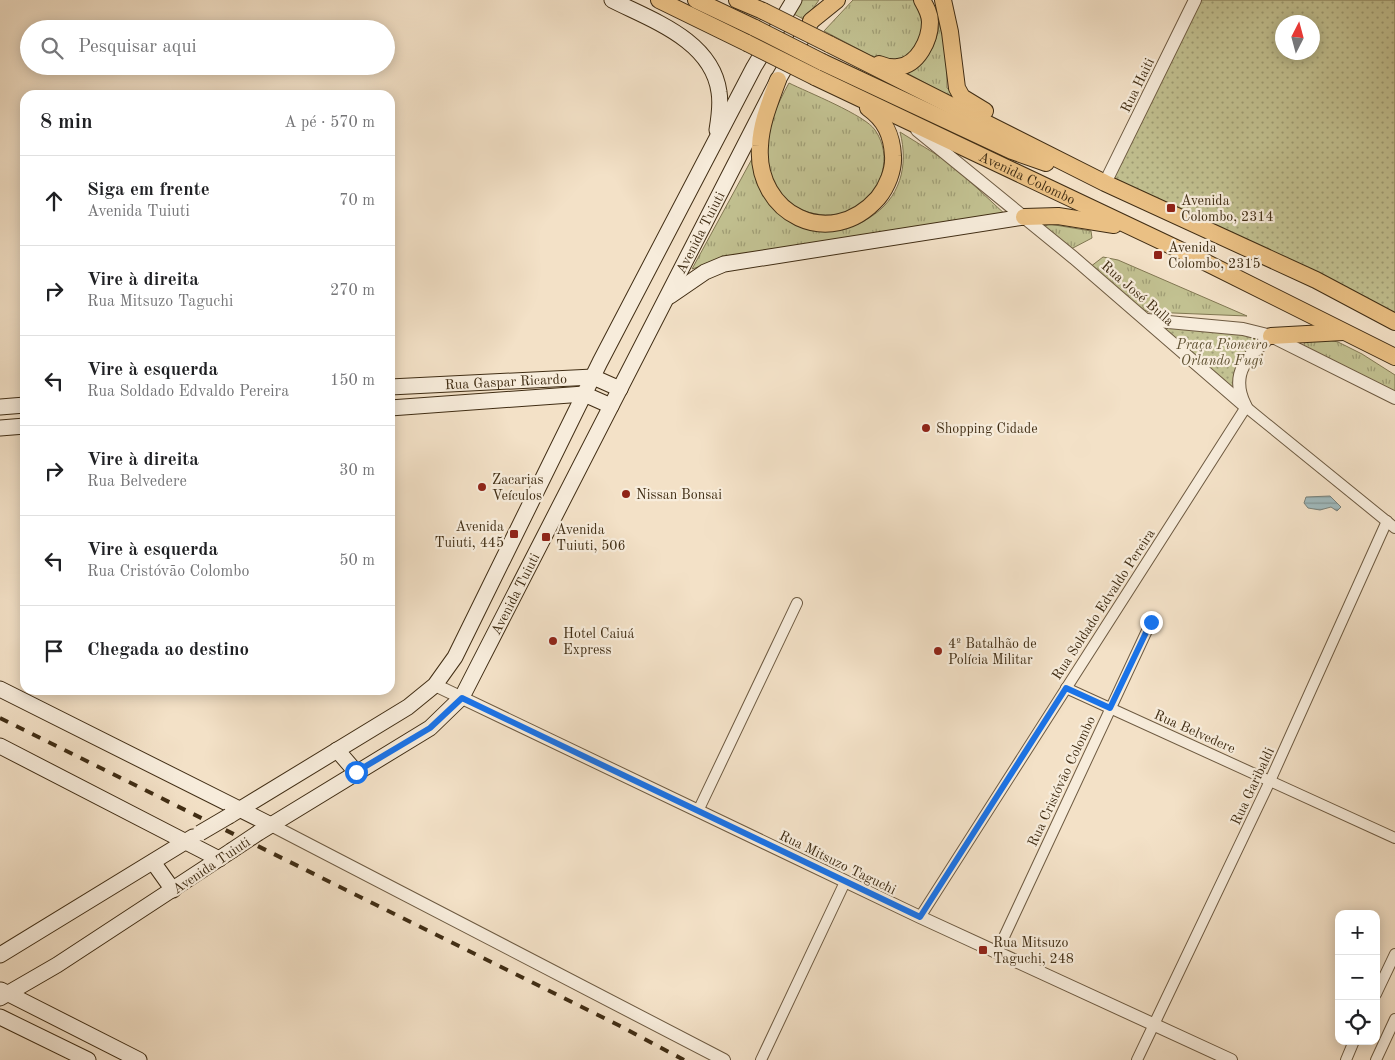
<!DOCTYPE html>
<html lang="pt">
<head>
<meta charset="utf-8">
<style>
  :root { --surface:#fff; --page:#f6f6f6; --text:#202124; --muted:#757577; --line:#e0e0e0 }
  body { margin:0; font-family:"Old Standard TT",serif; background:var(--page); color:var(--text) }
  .controls { position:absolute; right:15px; bottom:15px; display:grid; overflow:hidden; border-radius:10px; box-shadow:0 2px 12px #0003 }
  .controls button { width:45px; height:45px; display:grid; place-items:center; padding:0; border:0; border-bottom:1px solid var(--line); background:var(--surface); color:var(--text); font:25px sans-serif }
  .compass { position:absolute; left:1275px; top:15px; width:45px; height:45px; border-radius:50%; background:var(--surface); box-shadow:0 2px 12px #0003; rotate:6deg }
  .stop { position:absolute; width:15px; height:15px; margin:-11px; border:4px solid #1a73e8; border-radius:50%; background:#fff }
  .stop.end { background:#1a73e8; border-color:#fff; box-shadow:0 1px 5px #0008 }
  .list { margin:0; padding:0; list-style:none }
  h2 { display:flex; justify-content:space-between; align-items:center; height:65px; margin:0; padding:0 20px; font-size:21px }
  h2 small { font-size:16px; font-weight:400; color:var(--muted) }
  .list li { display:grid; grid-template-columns:32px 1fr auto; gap:15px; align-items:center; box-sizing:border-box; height:90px; padding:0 20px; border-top:1px solid var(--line) }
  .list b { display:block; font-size:19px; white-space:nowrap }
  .list p { margin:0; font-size:16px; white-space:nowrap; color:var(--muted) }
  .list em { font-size:16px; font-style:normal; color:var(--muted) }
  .icon { flex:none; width:28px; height:28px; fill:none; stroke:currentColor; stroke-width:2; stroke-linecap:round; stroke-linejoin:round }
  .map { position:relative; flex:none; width:1395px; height:1060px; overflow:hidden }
  .search { position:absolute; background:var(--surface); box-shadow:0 2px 12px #0003; left:20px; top:20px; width:375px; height:55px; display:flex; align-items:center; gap:12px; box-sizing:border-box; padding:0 18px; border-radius:28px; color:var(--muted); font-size:19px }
  .panel { position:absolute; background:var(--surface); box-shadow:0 2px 12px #0003; left:20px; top:90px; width:375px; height:605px; border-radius:15px }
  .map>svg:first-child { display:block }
  .grass { fill:url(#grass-tufts); stroke:#817752 }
  .park { fill:url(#park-dots); stroke:#817752; fill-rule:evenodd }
  .water { fill:url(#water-rules); stroke:#7a827b }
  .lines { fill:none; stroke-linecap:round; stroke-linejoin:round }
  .minor-casing { stroke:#6d5a41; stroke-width:12 }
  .tertiary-casing { stroke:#6d5a41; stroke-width:14 }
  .secondary-casing { stroke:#402d14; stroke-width:17 }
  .primary-casing { stroke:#402d14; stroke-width:18 }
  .minor { stroke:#f7ecdb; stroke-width:10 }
  .tertiary { stroke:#f7ecdb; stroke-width:12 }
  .secondary { stroke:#f7ecdb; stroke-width:15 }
  .primary { stroke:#eac084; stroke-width:16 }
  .rail { stroke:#402d14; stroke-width:4; stroke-dasharray:9 9; stroke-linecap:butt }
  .secondary-bridge-casing { stroke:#402d14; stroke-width:17; stroke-linecap:butt }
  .primary-bridge-casing { stroke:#402d14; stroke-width:18; stroke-linecap:butt }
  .secondary-bridge { stroke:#f7ecdb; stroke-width:15 }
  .primary-bridge { stroke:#eac084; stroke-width:16 }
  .route { stroke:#1a73e8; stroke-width:6 }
  .poi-dot { fill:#8f2418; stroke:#f7ecdb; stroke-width:2 }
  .labels { text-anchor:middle; stroke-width:4.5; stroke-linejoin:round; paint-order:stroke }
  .street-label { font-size:14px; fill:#402d14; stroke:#f7ecdb }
  .poi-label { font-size:14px; fill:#402d14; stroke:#f7ecdb; text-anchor:start }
  .park-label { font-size:14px; font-style:italic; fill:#605233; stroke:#f7ecdb }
</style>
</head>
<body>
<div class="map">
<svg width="1395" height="1060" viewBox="0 0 1395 1060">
  <defs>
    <pattern id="grass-tufts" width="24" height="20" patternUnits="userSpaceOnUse" patternTransform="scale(1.25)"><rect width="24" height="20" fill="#c2c191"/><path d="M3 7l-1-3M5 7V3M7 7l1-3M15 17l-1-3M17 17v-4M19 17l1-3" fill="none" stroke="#9f9d75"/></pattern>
    <pattern id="park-dots" width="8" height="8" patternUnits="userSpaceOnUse" patternTransform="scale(1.25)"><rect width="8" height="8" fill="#c2c191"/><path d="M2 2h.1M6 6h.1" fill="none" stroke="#9f9d75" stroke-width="1.8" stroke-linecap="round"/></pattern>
    <pattern id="water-rules" width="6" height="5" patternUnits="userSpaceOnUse" patternTransform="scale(1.25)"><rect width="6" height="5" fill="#a0bbbf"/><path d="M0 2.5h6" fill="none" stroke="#84989a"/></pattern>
  </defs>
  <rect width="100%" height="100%" fill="#f3e1c7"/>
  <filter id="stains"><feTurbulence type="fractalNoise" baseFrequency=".004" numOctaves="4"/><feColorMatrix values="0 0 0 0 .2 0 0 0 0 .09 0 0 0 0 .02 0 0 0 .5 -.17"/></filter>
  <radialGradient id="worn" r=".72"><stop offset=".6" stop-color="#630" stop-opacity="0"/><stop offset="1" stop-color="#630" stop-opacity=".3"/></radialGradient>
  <!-- grass -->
  <g class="grass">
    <polygon points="802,0 819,0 805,20 792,13"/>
    <polygon points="853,0 916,0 922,8 923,41 902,61 885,63 824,31"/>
    <path d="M940 20 947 65V88L955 94 953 98 907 73C911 68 918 66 923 61 934 50 938 34 940 20Z"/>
    <path d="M789 83C807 92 865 115 875 130 884 143 886 158 882 173 863 241 761 221 765 151 767 126 777 105 789 83Z"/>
    <path d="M900 132 950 163 1007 216 713 262 692 269 753 157 778 209C790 213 839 229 848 227 855 226 863 222 869 218 900 199 909 166 900 132Z"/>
    <polygon points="1049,224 1091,231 1092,238 1071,249 1045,230 1045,226"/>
    <polygon points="1103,257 1118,260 1247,316 1149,312 1139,308 1090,267"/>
    <polygon points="1309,336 1338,342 1362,354 1395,375 1395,392 1308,350 1304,345 1305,339"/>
  </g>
  <!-- park -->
  <g class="park">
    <path d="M1197 0H1395V313L1105 183ZM1282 22H1312V52H1282Z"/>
    <polygon points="1147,320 1271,336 1246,361 1240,395"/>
  </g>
  <!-- water -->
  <polygon class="water" points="1330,496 1341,507 1337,511 1331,507 1320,510 1308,508 1304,503 1306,497"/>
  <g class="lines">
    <!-- minor casing -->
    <g class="minor-casing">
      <g id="minor">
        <polyline points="1066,688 1395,838"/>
        <polyline points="698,811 797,603"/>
        <polyline points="920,917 1246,407 1395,528"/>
        <polyline points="997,952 1151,622"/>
        <polyline points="1376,994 1395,954"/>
        <polyline points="761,1060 845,882"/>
        <polyline points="1137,1060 1270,781 1387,521"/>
        <polyline points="1346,1060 1354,1041"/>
        <polyline points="1376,1060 1395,1019"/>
      </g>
    </g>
    <!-- tertiary casing -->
    <g class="tertiary-casing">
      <g id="tertiary">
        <polyline points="917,130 1074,258 1246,407"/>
        <polyline points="1105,183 1195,0"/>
        <polyline points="1147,320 1243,329 1271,336 1395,398"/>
        <path d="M1245 405C1229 373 1248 356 1271 336"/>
        <polyline points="435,685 920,917 1231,1060"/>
        <polyline points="271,825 724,1060"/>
      </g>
    </g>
    <!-- secondary casing -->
    <g class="secondary-casing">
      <g id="secondary">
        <path d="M612 0C651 20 712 40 719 92 721 104 719 118 717 130"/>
        <polyline points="670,296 705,272 724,264 1024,217"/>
        <path id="s1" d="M390 387 593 377 620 389"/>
        <polyline points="0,407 25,405"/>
        <polyline points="390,408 584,394 611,406"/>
        <polyline points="0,428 25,426"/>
        <polyline points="0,689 271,825"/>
        <polyline points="0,746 219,859"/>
        <polyline points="337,750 356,772"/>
        <polyline points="229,816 408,707 435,685 455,657 600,362 754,67 794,0"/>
        <path id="s2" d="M258 833 430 728 462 697 778 80 811 22"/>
        <polyline points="153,862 173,890"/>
        <polyline points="0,955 193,837"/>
        <polyline points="1,990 139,1060"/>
        <polyline points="0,998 57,965 231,851"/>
        <polyline points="0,1017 88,1060"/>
      </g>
    </g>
    <!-- primary casing -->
    <g class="primary-casing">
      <g id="primary">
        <polyline points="659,0 747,43"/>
        <polyline points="696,0 755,28"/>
        <polyline points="737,0 763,11"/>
        <polyline points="943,0 950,32 957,88 962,97 985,111"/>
        <polyline points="811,21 837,0"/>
        <polyline points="829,44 1105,183 1316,280 1395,322"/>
        <polyline points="822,62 1012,151 1046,163"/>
        <path d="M879 64C884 66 892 68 898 67 918 65 930 40 930 22 930 14 926 7 922 0"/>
        <path id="s3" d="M815 77 1201 260 1395 357"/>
        <path d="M778 80C770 102 761 123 760 146 755 214 830 252 878 198 887 187 894 170 893 156 892 135 885 120 868 108"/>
        <polyline points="1024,217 1058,216 1114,225"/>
        <polyline points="1271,336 1343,332"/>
      </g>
    </g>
    <!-- minor -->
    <use href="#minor" class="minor"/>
    <!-- tertiary -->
    <use href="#tertiary" class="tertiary"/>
    <!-- secondary -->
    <use href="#secondary" class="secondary"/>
    <!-- primary -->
    <use href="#primary" class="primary"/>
    <!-- rail -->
    <polyline class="rail" points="0,718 622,1027 684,1060"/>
    <!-- secondary-bridge casing -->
    <g class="secondary-bridge-casing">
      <g id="secondary-bridge">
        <polyline points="200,833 229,816"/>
        <polyline points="231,851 258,833"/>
      </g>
    </g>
    <!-- primary-bridge casing -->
    <g class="primary-bridge-casing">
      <g id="primary-bridge">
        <polyline points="763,11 829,44"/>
        <polyline points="755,28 822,62"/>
        <polyline points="747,43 815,77"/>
      </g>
    </g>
    <!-- secondary-bridge -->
    <use href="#secondary-bridge" class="secondary-bridge"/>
    <!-- primary-bridge -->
    <use href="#primary-bridge" class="primary-bridge"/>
  </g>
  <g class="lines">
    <!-- route -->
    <polyline class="route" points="356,772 430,728 462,698 920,917 1066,688 1110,708 1151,622"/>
  </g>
  <!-- markers -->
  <g class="poi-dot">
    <rect x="1166" y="203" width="10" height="10" rx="2.5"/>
    <rect x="1153" y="250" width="10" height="10" rx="2.5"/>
    <circle cx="926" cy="428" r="5"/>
    <circle cx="482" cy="487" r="5"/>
    <circle cx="626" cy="494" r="5"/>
    <rect x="509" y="529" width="10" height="10" rx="2.5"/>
    <rect x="541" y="532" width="10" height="10" rx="2.5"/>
    <circle cx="553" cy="641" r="5"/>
    <circle cx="938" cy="651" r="5"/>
    <rect x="978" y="945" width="10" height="10" rx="2.5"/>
  </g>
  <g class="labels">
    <!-- street labels -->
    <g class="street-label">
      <text transform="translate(1137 85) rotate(-64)" y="5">Rua Haiti</text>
      <text dy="5" stroke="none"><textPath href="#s3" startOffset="235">Avenida Colombo</textPath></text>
      <text dy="5" stroke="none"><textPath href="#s2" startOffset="768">Avenida Tuiuti</textPath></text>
      <text transform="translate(1138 293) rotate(41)" y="5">Rua José Bulla</text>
      <text dy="5" stroke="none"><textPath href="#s1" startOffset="116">Rua Gaspar Ricardo</textPath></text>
      <text dy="5" stroke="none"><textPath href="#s2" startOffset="362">Avenida Tuiuti</textPath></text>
      <text transform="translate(1103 604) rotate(-57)" y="5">Rua Soldado Edvaldo Pereira</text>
      <text transform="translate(1195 731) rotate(24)" y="5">Rua Belvedere</text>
      <text transform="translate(1061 781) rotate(-65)" y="5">Rua Cristóvão Colombo</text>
      <text transform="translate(1252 786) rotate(-65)" y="5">Rua Garibaldi</text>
      <text transform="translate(838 862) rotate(26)" y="5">Rua Mitsuzo Taguchi</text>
      <text transform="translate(211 865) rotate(-34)" y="5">Avenida Tuiuti</text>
    </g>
    <!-- poi labels -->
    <g class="poi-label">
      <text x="1181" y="205">Avenida<tspan x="1181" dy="16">Colombo, 2314</tspan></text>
      <text x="1168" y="252">Avenida<tspan x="1168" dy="16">Colombo, 2315</tspan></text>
      <text x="936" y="433">Shopping Cidade</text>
      <text x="492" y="484">Zacarias<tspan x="492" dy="16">Veículos</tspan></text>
      <text x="636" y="499">Nissan Bonsai</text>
      <text x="504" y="531" text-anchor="end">Avenida<tspan x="504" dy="16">Tuiuti, 445</tspan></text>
      <text x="556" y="534">Avenida<tspan x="556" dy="16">Tuiuti, 506</tspan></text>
      <text x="563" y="638">Hotel Caiuá<tspan x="563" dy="16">Express</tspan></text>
      <text x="948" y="648">4º Batalhão de<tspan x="948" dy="16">Polícia Militar</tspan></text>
      <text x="993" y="947">Rua Mitsuzo<tspan x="993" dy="16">Taguchi, 248</tspan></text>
    </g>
    <!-- park labels -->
    <g class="park-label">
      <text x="1222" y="349">Praça Pioneiro<tspan x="1222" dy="16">Orlando Fugi</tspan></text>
    </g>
  </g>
  <rect width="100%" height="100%" filter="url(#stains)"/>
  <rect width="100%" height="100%" fill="url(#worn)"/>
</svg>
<div class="controls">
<button>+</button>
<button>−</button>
<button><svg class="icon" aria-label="locate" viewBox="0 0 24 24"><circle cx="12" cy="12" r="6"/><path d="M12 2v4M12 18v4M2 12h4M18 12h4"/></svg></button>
</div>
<svg class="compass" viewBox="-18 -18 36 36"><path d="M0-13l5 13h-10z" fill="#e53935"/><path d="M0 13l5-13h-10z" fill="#757577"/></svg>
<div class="stop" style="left:356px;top:772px"></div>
<div class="stop end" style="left:1151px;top:622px"></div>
<div class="search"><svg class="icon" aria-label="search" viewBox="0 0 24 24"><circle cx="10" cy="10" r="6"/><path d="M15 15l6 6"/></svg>Pesquisar aqui</div>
<section class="panel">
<h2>8 min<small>A pé · 570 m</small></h2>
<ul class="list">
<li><svg class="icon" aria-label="ahead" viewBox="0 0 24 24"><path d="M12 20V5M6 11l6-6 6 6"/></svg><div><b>Siga em frente</b><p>Avenida Tuiuti</p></div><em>70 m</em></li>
<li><svg class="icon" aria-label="right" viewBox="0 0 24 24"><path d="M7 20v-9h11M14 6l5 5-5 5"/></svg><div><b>Vire à direita</b><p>Rua Mitsuzo Taguchi</p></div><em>270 m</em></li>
<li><svg class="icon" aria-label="left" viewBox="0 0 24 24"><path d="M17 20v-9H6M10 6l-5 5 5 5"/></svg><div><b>Vire à esquerda</b><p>Rua Soldado Edvaldo Pereira</p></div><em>150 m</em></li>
<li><svg class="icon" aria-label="right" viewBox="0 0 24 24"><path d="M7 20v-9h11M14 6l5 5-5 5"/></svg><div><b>Vire à direita</b><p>Rua Belvedere</p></div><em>30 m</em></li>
<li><svg class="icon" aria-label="left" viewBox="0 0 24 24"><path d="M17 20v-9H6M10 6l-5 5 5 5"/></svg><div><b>Vire à esquerda</b><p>Rua Cristóvão Colombo</p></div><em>50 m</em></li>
<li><svg class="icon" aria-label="arrive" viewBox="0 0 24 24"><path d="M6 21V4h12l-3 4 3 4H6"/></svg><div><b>Chegada ao destino</b></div></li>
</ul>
</section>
</div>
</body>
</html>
